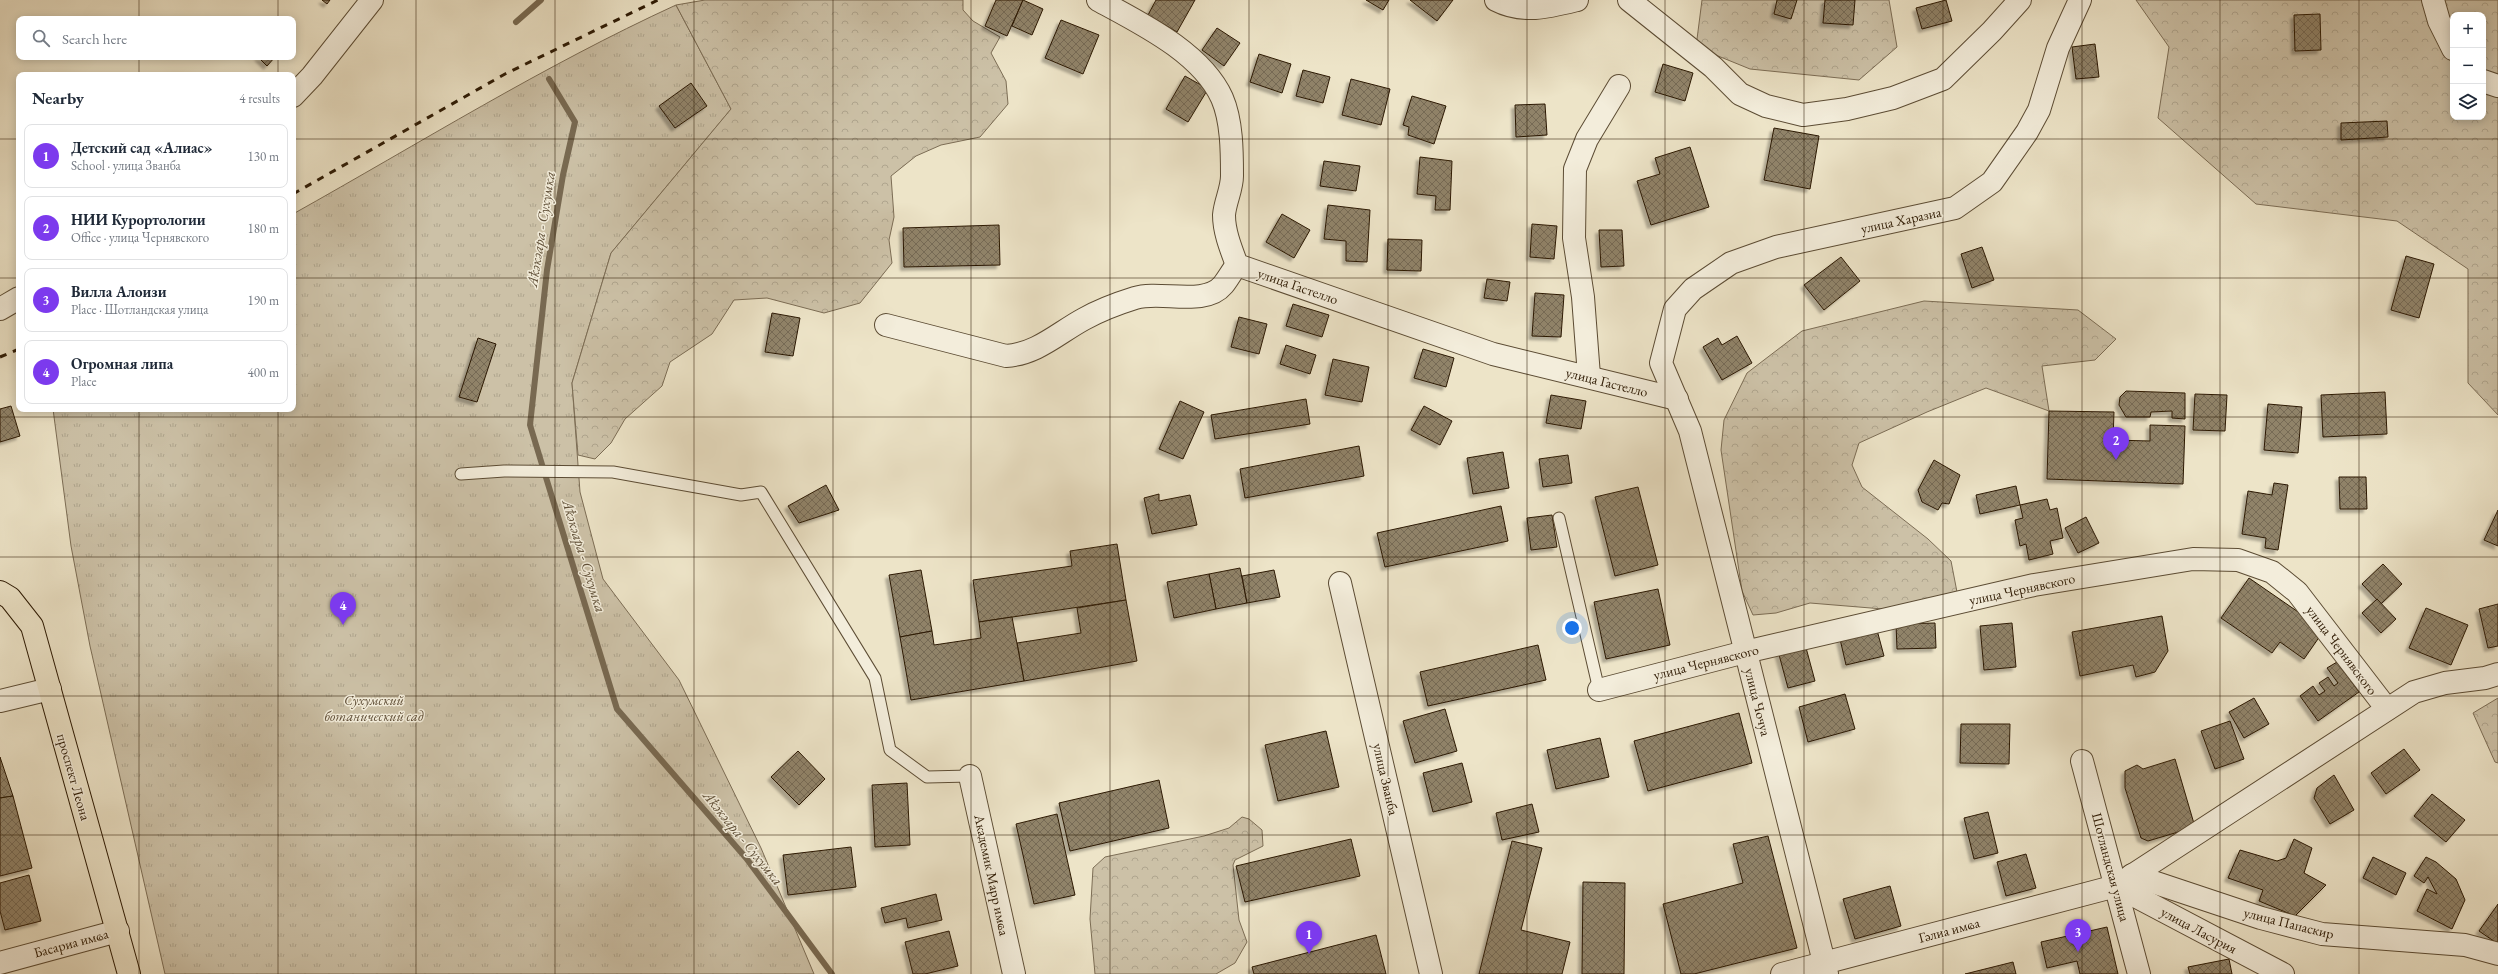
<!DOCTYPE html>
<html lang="en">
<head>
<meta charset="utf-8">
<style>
  :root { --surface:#fff; --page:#f6f6f7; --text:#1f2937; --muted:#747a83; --line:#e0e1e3; --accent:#7c3aed }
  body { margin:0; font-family:"EB Garamond",serif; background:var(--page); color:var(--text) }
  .controls { position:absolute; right:12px; top:12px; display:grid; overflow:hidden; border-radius:8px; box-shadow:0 2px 10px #0003 }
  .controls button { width:36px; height:36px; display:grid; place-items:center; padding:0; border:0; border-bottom:1px solid var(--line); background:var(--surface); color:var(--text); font:20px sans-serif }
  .you { position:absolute; left:1572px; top:628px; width:14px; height:14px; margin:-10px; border:3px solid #fff; border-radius:50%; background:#1a73e8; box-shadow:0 0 0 6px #1a73e833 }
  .badge { display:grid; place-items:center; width:26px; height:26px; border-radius:50%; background:var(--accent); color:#fff; font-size:13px; font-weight:700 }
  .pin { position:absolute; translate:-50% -33px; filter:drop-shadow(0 1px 2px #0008) }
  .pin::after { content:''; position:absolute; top:21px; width:14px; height:12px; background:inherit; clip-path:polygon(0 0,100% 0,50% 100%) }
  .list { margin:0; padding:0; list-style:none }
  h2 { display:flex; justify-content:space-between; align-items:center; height:52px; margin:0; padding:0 16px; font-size:17px }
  h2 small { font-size:13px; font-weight:400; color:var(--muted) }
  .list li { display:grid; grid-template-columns:26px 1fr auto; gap:12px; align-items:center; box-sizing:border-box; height:64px; margin:0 8px 8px; padding:0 8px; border:1px solid var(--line); border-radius:8px }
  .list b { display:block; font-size:15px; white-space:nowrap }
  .list p { margin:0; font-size:13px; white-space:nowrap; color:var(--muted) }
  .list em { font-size:13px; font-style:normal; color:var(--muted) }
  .icon { flex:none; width:22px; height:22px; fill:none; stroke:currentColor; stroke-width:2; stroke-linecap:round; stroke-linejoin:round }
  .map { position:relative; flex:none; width:2498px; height:974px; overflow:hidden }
  .search { position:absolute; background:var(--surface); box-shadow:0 2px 10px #0003; left:16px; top:16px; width:280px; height:44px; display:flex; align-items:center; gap:10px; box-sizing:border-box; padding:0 14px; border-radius:8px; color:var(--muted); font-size:15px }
  .panel { position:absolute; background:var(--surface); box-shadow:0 2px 10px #0003; left:16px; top:72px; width:280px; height:340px; border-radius:8px }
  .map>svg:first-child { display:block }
  .grass { fill:url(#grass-tufts); stroke:#7c6d55 }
  .forest { fill:url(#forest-crowns); stroke:#7c6d55; fill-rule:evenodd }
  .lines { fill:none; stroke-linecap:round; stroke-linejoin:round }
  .stream { stroke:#786951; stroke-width:6 }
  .building { fill:url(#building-cross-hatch); stroke:#2c1903; filter:url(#shadow) }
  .service-casing { stroke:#5c4c34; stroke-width:13 }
  .minor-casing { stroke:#5c4c34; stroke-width:24 }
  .tertiary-casing { stroke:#5c4c34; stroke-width:24 }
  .trunk-casing { stroke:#2c1903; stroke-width:24 }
  .service { stroke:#f3eddb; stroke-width:11 }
  .minor { stroke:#f3eddb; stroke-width:22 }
  .tertiary { stroke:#f3eddb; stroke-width:22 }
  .trunk { stroke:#ede4c8; stroke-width:22 }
  .rail { stroke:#2c1903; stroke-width:3; stroke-dasharray:7 7; stroke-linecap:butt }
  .grid { fill:none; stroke:#2c1903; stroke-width:1; stroke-opacity:0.55 }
  .labels { text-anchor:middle; stroke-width:3; stroke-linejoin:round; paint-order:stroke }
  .street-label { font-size:14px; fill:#2c1903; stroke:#f3eddb }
  .park-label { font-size:14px; font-style:italic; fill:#5c4b34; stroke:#f3eddb }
  .water-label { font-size:15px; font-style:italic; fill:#5f4f37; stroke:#f3eddb }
</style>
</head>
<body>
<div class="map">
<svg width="2498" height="974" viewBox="0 0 2498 974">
  <defs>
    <pattern id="grass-tufts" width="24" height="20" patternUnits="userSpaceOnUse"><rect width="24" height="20" fill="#ccc1a7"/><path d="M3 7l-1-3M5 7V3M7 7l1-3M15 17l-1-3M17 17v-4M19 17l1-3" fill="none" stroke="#afa58e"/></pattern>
    <pattern id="forest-crowns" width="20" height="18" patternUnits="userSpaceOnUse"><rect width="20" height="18" fill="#ccc1a7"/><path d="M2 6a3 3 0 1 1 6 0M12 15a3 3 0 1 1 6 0" fill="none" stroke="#afa58e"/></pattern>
    <pattern id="building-cross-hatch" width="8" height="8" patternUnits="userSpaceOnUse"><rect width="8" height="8" fill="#908369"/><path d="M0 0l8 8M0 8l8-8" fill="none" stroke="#766a54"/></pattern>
    <filter id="shadow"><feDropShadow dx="-3.5" dy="3.5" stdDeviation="1" flood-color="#0004"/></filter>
  </defs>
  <rect width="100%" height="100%" fill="#ede4c8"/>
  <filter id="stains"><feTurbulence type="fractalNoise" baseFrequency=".005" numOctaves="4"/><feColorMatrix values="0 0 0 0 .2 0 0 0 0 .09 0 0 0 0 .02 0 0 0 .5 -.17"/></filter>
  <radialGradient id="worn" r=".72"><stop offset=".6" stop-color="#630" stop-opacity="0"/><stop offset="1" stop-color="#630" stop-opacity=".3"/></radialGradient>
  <!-- grass -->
  <path class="grass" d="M676 5 731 109 611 253 572 383 580 492 603 579 679 680 761 848 814 974H165L90 646 71 546 53 409H293V214C420 143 543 66 676 5Z"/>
  <!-- forest -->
  <g class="forest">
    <polygon points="705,0 963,0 963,10 973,21 1000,37 991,53 1006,81 1008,104 980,137 941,145 916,156 891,176 894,217 889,240 892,263 860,303 824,313 767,298 734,300 712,334 670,362 662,386 625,419 611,443 595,459 578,455 572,383 611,253 731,109 676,5"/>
    <polygon points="1702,0 1889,0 1897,47 1859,80 1750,69 1696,47"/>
    <path d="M2136 0H2498V415L2468 383V269L2397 221 2256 204 2158 118 2169 47ZM2453 15H2483V117H2453Z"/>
    <polygon points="1924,301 2078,310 2116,339 2095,360 2042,366 2049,411 1986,388 1927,412 1859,443 1852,465 1862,487 1928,539 1951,561 1957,592 1883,609 1810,603 1776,613 1753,615 1742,591 1721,450 1724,420 1747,373 1802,331"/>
    <polygon points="2498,698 2498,763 2495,762 2473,713"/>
    <polygon points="1242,817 1249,819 1262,830 1263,846 1235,860 1233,865 1239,920 1247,942 1235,963 1216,974 1095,974 1090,919 1093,868 1105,857 1204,836 1229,828"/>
  </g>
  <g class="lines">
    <!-- stream -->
    <g class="stream">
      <polyline points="516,22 541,0"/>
      <polyline points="549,79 575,122 563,175 547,270 530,425 544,471 617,709 746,858 832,974"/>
    </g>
  </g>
  <!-- building -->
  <g class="building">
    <polygon points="322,0 330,0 327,4"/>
    <polygon points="996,0 1023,0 1007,36 985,26"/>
    <polygon points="1023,0 1043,9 1032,35 1012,26"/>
    <polygon points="1156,0 1195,0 1177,32 1148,15"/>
    <polygon points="1366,0 1389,0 1383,10"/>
    <polygon points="1410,0 1453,0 1437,21"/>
    <polygon points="1777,0 1797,0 1791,19 1774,14"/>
    <polygon points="1825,0 1855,0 1853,25 1823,23"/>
    <polygon points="1946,0 1952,21 1922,29 1916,8"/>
    <polygon points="2320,14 2321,50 2295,51 2294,15"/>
    <polygon points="1061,20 1099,35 1083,74 1045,58"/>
    <polygon points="1217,28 1240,43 1224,66 1202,50"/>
    <polygon points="2095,44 2099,77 2076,79 2072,47"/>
    <polygon points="1259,54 1291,64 1282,93 1250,82"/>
    <polygon points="258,57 275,57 267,66"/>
    <polygon points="1663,64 1693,73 1685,101 1655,92"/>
    <polygon points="1303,70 1330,77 1323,103 1296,96"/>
    <polygon points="1185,76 1208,89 1188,122 1166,109"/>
    <polygon points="1351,79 1390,89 1381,125 1342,115"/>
    <polygon points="691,83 707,106 675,128 659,106"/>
    <polygon points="1412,96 1446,106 1434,144 1408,135 1409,127 1403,125"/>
    <polygon points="1545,104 1547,135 1516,137 1515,105"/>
    <polygon points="2387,121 2388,137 2341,140 2341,123"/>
    <polygon points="1774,128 1819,136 1810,189 1764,180"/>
    <polygon points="1690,147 1709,207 1651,225 1637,181 1660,174 1655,158"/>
    <polygon points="1420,157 1452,161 1450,210 1435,210 1436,196 1417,194"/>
    <polygon points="1324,161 1360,166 1356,191 1320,186"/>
    <polygon points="1328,205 1370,210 1367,262 1346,261 1346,241 1324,239"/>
    <polygon points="1282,214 1310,230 1294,258 1266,242"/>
    <polygon points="1532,224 1557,226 1554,259 1530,257"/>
    <polygon points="999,225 1000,265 904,267 903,228"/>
    <polygon points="1599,230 1622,230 1624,266 1601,267"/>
    <polygon points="1388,239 1422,240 1421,271 1387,270"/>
    <polygon points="1982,247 1994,280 1972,288 1961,254"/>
    <polygon points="2406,256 2434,264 2419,318 2391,310"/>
    <polygon points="1841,257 1860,281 1824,310 1804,285"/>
    <polygon points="1487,279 1510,282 1507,301 1484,298"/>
    <polygon points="1535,293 1564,295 1561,337 1532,336"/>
    <polygon points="1293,304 1329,315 1322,337 1286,326"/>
    <polygon points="772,313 800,318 793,356 765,352"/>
    <polygon points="1239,317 1267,324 1259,354 1231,347"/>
    <polygon points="1737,336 1752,363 1722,380 1703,347 1718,338 1722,345"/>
    <polygon points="478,338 496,344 477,402 459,397"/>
    <polygon points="1286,345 1316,355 1310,374 1280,364"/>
    <polygon points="1423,349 1454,358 1446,387 1414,378"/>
    <polygon points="1333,359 1369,367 1362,402 1325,395"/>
    <polygon points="2126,391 2185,393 2185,419 2172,418 2172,411 2151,412 2150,417 2126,417 2119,405 2120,397"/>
    <polygon points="2385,392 2387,434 2323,437 2321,395"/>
    <polygon points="2195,394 2227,395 2225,431 2193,430"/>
    <polygon points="1551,395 1586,401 1581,429 1546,423"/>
    <polygon points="1306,399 1310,424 1215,439 1211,415"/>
    <polygon points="1180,401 1204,412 1183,459 1159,449"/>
    <polygon points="2268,404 2302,407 2298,453 2264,450"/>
    <polygon points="11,406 20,436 0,442 0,409"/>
    <polygon points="1424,406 1452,421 1440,445 1411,430"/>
    <polygon points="2049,411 2114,412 2113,440 2150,441 2150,425 2185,426 2183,484 2047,479"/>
    <polygon points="1359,446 1364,476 1245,498 1240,469"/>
    <polygon points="1503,452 1509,488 1473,494 1467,458"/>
    <polygon points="1568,455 1572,483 1543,487 1539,459"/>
    <polygon points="1934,460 1960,475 1949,504 1942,503 1938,510 1922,502 1918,490"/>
    <polygon points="2339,477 2366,477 2367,509 2340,509"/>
    <polygon points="2274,483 2288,485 2278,550 2265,548 2266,538 2242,534 2248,491 2272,495"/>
    <polygon points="826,485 839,510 799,523 788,506"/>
    <polygon points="2016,486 2020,505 1980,514 1976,495"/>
    <polygon points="1638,487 1658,565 1615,576 1595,497"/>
    <polygon points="1159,494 1159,501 1190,495 1197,525 1152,534 1144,498"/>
    <polygon points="2047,499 2050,510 2057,508 2063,538 2050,541 2053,554 2029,560 2026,544 2020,546 2015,520 2023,518 2020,505"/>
    <polygon points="1501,506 1508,541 1385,567 1377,533"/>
    <polygon points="2498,510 2498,546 2484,540"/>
    <polygon points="1552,515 1557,547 1531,550 1527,518"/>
    <polygon points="2086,517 2099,543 2078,553 2065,528"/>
    <polygon points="1117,544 1126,600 979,622 973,580 1072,566 1070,551"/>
    <polygon points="2383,564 2402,584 2381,604 2362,584"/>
    <polygon points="1240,568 1247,603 1216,609 1209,574"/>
    <polygon points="921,570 932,631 900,637 889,575"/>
    <polygon points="1274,570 1280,597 1247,603 1242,576"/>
    <polygon points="1209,574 1216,609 1174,618 1167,582"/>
    <polygon points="2249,578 2304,616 2320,636 2304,659 2280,642 2272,653 2221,618"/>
    <polygon points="1658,589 1670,645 1606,659 1594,602"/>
    <polygon points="2377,599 2396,619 2381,633 2362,613"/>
    <polygon points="1126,600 1137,661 1024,681 1017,643 1081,633 1077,608"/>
    <polygon points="2498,604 2498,646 2488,648 2479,609"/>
    <polygon points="2426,608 2468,625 2451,665 2409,648"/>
    <polygon points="2162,616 2168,651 2155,672 2136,677 2133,665 2080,676 2072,632"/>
    <polygon points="1012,617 1024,681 911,700 900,637 932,631 934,645 981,638 979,622"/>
    <polygon points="1935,623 1936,648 1897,649 1896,624"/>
    <polygon points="2012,623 2016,667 1984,670 1980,626"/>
    <polygon points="1877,630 1884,656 1846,665 1840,639"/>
    <polygon points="1805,644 1815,681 1788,688 1778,651"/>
    <polygon points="1538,645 1546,680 1428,706 1420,672"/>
    <polygon points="2337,662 2359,692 2318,721 2300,696 2313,686 2319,695 2325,691 2319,683 2328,677 2334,686 2338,683 2327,668"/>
    <polygon points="1845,694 1855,729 1808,742 1799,707"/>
    <polygon points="2254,698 2269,724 2244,738 2229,712"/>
    <polygon points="1445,709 1457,751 1415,763 1403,721"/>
    <polygon points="1739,713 1752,763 1648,791 1634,741"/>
    <polygon points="2230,721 2244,759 2215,769 2201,731"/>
    <polygon points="1961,724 2010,724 2009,764 1960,763"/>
    <polygon points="1326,731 1339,787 1278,801 1265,745"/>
    <polygon points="1600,738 1609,777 1556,789 1547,750"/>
    <polygon points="2404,749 2420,770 2386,794 2371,773"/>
    <polygon points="798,751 825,779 799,805 771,777"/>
    <polygon points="0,757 13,796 0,798"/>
    <polygon points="2175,759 2195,827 2148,841 2141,838 2125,788 2125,771 2137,765 2143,769"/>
    <polygon points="1462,763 1472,802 1433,812 1423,773"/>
    <polygon points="2334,775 2354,810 2330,824 2314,798 2317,788"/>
    <polygon points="1159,780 1169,828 1070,851 1059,803"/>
    <polygon points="907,783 910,845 875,847 872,785"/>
    <polygon points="2432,794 2465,820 2446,842 2414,816"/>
    <polygon points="13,796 32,868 0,876 0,798"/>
    <polygon points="1532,804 1539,832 1502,840 1496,813"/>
    <polygon points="1988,812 1998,853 1974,859 1964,818"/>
    <polygon points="1057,814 1075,895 1034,904 1016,824"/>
    <polygon points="1768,836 1797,948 1694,974 1681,974 1663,904 1743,883 1733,844"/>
    <polygon points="1351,839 1360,876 1245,902 1236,866"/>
    <polygon points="2294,839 2312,848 2304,873 2326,885 2295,916 2259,901 2263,890 2228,878 2240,850 2277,861 2286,858"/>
    <polygon points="1512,841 1542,848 1521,930 1570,942 1562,974 1479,974"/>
    <polygon points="851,847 856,887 788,895 783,855"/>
    <polygon points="2026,854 2036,888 2006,896 1997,862"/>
    <polygon points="2373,857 2406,873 2396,895 2363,878"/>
    <polygon points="2426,857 2436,862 2456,879 2465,900 2452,929 2417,911 2427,889 2437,894 2428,877 2424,883 2414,876"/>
    <polygon points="29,875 41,921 5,930 0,911 0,883"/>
    <polygon points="1583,882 1625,883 1624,974 1582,974"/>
    <polygon points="1890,886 1901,926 1855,939 1843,899"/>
    <polygon points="936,894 942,920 908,928 906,918 885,923 881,908"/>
    <polygon points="2498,904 2498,944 2479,931"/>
    <polygon points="2107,927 2118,974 2080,974 2077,961 2047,968 2041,942"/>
    <polygon points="949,931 958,966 925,974 913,974 905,942"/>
    <polygon points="1376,935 1386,974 1254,974 1252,967"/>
    <polygon points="2229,959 2232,974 2190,974 2188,967"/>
    <polygon points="2013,962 2016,974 1965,974"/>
  </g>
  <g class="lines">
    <!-- service casing -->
    <g class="service-casing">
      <g id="service">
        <polyline points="461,474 504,471 613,472 741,495 761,492 875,678 890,750 927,777 970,776"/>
        <polyline points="1559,518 1599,690"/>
      </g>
    </g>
    <!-- minor casing -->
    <g class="minor-casing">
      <g id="minor">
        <path d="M1098 0C1140 23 1201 52 1222 98 1232 121 1232 152 1232 176 1232 189 1225 202 1224 215 1224 232 1231 249 1237 265L1493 354 1677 399"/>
        <path d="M1496 0C1523 14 1549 7 1577 0"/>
        <polyline points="1629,0 1713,67 1740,94 1766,106 1803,115 1847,109 1893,98 1943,79 1992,31 2020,0"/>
        <polyline points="2433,0 2439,21 2453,49"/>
        <polyline points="2483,81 2498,86"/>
        <path d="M886 325 1006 356C1037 354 1058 333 1084 319 1100 310 1119 303 1135 298 1160 290 1205 307 1223 285 1228 279 1232 271 1237 265"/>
        <polyline points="1589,376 1583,297 1574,238 1575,169 1587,139 1619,86"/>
        <polyline points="1340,583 1431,974"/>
        <polyline points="1599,690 1745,652 2034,585 2193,559 2238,560 2272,572 2297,592 2387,709"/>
        <polyline points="0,701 50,689"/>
        <polyline points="2082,761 2139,974"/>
        <polyline points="970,776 1014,974"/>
        <polyline points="2132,875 2261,918 2322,934 2465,945 2498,954"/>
        <polyline points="2116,886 2283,974"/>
        <polyline points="0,963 118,931"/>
        <polyline points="1782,974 2116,886 2414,692 2445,683 2485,678 2498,674"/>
        <polyline points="1827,974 1690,431 1661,363 1675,309 1693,289 1731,263 1776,247 1955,208 1992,182 2027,132 2039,110 2058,48 2080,0"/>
      </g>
    </g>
    <!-- tertiary casing -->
    <g class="tertiary-casing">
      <g id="tertiary">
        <polyline points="293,96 312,76 372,0"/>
        <polyline points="0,309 19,298"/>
      </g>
    </g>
    <!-- trunk casing -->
    <g class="trunk-casing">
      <polyline id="trunk" points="0,592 10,598 32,626 129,974"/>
    </g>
    <!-- service -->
    <use href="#service" class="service"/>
    <!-- minor -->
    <use href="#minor" class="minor"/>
    <!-- tertiary -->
    <use href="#tertiary" class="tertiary"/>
    <!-- trunk -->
    <use href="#trunk" class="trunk"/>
    <!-- rail -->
    <g class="rail">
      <polyline points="293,194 505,74 658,0"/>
      <polyline points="0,357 19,349"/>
    </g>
  </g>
  <!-- grid -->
  <path class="grid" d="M139 0V19M278 0V19M416 0V974M555 0V974M694 0V974M833 0V974M971 0V974M1110 0V974M1249 0V974M1388 0V974M1527 0V974M1665 0V974M1804 0V974M1943 0V974M2082 0V974M2220 0V974M2359 0V974M139 57V75M278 57V75M0 139H19M293 139H2498M0 278H19M293 278H2498M139 409V974M278 409V974M0 417H2498M0 557H2498M0 696H2498M0 835H2498"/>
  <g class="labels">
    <!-- street labels -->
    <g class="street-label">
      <text transform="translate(1901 220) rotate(-12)" y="5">улица Харазиа</text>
      <text transform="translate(1298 286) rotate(19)" y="5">улица Гастелло</text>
      <text transform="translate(1607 382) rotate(14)" y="5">улица Гастелло</text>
      <text transform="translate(2022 589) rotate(-12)" y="5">улица Чернявского</text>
      <text transform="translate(2342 650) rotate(53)" y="5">улица Чернявского</text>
      <text transform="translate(1706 662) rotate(-14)" y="5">улица Чернявского</text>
      <text transform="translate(1758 702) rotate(76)" y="5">улица Чочуа</text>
      <text transform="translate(74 777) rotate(74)" y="5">проспект Леона</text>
      <text transform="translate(1386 779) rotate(77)" y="5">улица Званба</text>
      <text transform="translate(2111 867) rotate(75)" y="5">Шотландская улица</text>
      <text transform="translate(992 875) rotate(78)" y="5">Академик Марр имҩа</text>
      <text transform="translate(2289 923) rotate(14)" y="5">улица Папаскир</text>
      <text transform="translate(1949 930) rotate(-15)" y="5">Гәлиа имҩа</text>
      <text transform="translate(2199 930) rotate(28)" y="5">улица Ласурия</text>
      <text transform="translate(71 943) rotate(-15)" y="5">Басариа имҩа</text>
    </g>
    <!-- park labels -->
    <g class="park-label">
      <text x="374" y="705">Сухумский<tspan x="374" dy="16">ботанический сад</tspan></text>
    </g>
    <!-- water labels -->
    <g class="water-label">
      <text transform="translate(541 229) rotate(-81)" y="5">Аҟәкәара - Сухумка</text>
      <text transform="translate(584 556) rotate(73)" y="5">Аҟәкәара - Сухумка</text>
      <text transform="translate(743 838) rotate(51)" y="5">Аҟәкәара - Сухумка</text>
    </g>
  </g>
  <rect width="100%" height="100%" filter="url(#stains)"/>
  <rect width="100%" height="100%" fill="url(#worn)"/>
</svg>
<div class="controls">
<button>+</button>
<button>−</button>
<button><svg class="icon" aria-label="layers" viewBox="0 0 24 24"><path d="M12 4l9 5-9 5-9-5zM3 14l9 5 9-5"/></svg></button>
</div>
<div class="you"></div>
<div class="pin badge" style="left:1309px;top:954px">1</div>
<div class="pin badge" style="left:2116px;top:460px">2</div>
<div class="pin badge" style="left:2078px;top:952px">3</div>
<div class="pin badge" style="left:343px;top:625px">4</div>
<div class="search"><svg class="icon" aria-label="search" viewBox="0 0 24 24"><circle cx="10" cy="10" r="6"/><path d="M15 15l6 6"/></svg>Search here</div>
<section class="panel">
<h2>Nearby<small>4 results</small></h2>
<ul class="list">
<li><span class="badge">1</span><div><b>Детский сад «Алиас»</b><p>School · улица Званба</p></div><em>130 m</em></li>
<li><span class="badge">2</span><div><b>НИИ Курортологии</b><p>Office · улица Чернявского</p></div><em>180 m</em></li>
<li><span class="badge">3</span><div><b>Вилла Алоизи</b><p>Place · Шотландская улица</p></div><em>190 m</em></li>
<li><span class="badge">4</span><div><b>Огромная липа</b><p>Place</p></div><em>400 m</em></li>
</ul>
</section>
</div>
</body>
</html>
